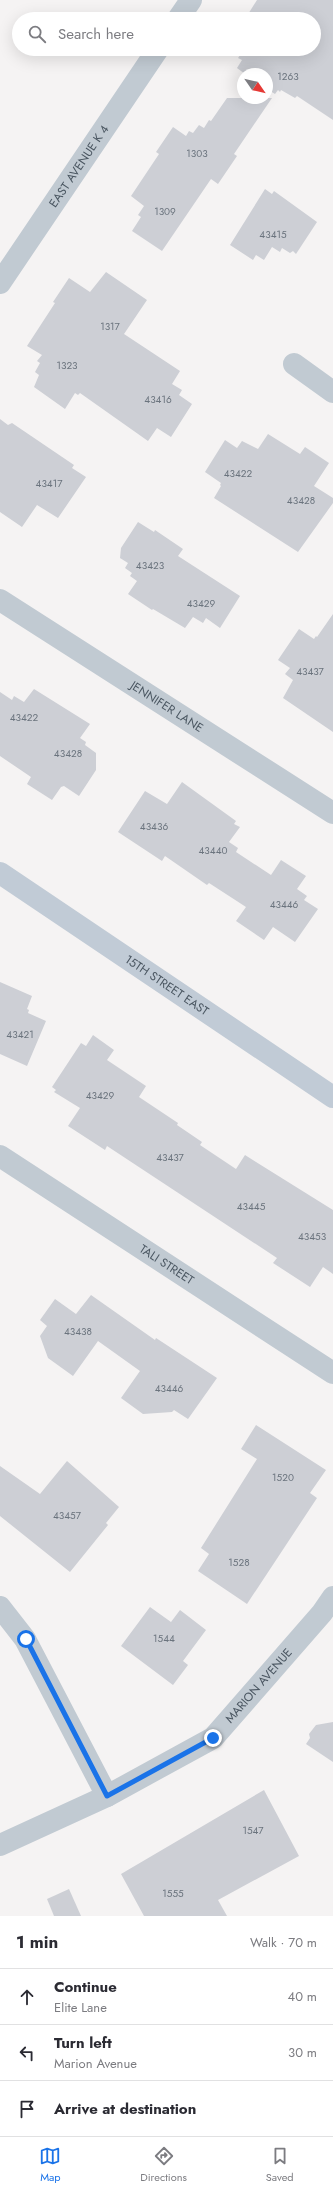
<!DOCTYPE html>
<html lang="en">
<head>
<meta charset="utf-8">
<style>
  :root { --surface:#fff; --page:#f2f2f3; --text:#2b2b33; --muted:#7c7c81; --line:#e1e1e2; --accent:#1a73e8 }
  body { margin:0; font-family:Jost,sans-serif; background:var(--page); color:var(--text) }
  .compass { position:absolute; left:237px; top:68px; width:36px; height:36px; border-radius:50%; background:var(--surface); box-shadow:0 4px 16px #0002; rotate:124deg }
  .stop { position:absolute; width:12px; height:12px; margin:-9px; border:3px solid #1a73e8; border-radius:50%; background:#fff }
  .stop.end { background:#1a73e8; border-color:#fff; box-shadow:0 1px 4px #0008 }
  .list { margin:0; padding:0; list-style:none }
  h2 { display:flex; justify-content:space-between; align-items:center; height:52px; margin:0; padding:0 16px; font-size:17px }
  h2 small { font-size:13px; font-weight:400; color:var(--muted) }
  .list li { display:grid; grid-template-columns:26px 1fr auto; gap:12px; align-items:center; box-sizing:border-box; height:56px; padding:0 16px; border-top:1px solid var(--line) }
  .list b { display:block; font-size:15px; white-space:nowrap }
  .list p { margin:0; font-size:13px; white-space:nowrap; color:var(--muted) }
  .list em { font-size:13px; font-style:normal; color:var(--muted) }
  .icon { flex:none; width:22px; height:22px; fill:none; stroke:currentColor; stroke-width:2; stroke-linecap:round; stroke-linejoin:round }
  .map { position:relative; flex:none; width:333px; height:1916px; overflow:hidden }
  .search { position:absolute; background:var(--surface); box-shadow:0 4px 16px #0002; left:12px; right:12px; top:12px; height:44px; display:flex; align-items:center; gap:10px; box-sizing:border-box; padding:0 14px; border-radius:22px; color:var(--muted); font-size:15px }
  .sheet { height:220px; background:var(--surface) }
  nav { display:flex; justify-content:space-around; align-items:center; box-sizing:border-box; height:56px; border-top:1px solid var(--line); background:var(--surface); font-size:11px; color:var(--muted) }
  nav a { display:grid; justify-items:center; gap:2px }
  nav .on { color:var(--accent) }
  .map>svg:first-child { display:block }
  .building { fill:#cdcfd5 }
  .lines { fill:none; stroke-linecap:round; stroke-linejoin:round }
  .street { stroke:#c1cad2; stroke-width:22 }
  .secondary { stroke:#c1cbd6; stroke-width:22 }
  .route { stroke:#1a73e8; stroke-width:5 }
  .labels { text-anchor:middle; stroke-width:3; stroke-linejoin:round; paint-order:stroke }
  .number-label { font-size:10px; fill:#6b747e }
  .street-label { font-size:12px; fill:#4a5661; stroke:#fff }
</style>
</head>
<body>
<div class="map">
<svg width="333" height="1916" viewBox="0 0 333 1916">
  <rect width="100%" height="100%" fill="#f5f3f3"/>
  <!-- building -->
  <g class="building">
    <polygon points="257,0 333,0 333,120 297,96 295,98 281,90 280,92 278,90 275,94 267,89 267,74 245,74 237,68 242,60 238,58 243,51 240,49 314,49 314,19 245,19"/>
    <polygon points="227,98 272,98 234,154 237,156 218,184 211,179 162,251 132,231 141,217 138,215 144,206 131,196 159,154 156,152 173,127 186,136 189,131 193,133 199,125 204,128 209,120 211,121"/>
    <polygon points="265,189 272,194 274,191 317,222 296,254 293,251 290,253 282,248 280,252 272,247 264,260 256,255 253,260 230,245"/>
    <polygon points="106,272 147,300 124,334 180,371 172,384 182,390 179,395 192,404 171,437 157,428 148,441 80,393 78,395 75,393 65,409 34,387 39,375 35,372 40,363 37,361 42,355 27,346 55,303 53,302 69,278 90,292"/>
    <polygon points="0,419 8,425 12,423 74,465 72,468 86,477 58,518 37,505 22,527 0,512"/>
    <polygon points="268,434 300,454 305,447 329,463 314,486 333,498 333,503 298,552 214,498 221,486 220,485 221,483 205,472 225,440 237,448 242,441 258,449"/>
    <polygon points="138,522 154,532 155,530 183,549 178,556 240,596 220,628 206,618 203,623 193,617 185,628 153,609 152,610 128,594 137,581 130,576 132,573 125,568 128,563 120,558 121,548"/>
    <polygon points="333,614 333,732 283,698 293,680 285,674 290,668 278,660 299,629 314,639 316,636 317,637"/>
    <polygon points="34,689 90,724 80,738 86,742 85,745 96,753 96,770 79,796 64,786 61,787 52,800 27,784 31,777 0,756 0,692 12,700 14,696 24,702"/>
    <polygon points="182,782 236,821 234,824 240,827 229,842 238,848 236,852 271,875 281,860 306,876 297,889 307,896 304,900 318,909 295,942 273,927 264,940 236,921 246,907 209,883 207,885 165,856 162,861 118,832 145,791 167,804"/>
    <polygon points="0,982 32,996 27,1009 29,1010 28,1013 46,1021 27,1066 0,1054"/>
    <polygon points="93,1035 114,1050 107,1060 146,1086 139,1097 178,1123 177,1125 202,1142 200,1145 236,1169 245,1155 333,1210 333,1274 323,1267 310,1287 273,1263 277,1258 107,1146 105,1150 68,1126 80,1108 54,1092 56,1090 52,1087 81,1043 86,1046"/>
    <polygon points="91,1295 155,1340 156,1338 217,1378 188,1419 174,1410 172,1412 143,1414 121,1398 140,1371 98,1341 73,1376 48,1358 40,1336 47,1326 40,1320 55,1299 76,1314"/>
    <polygon points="256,1425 326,1470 310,1493 317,1498 247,1604 198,1571 209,1554 201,1548 257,1459 241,1449"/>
    <polygon points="67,1461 119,1507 106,1523 108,1525 70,1572 0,1516 0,1466 40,1494"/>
    <polygon points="150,1607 171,1622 180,1610 206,1630 183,1661 188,1665 173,1685 121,1646"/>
    <polygon points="333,1722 333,1762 306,1744 310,1738 309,1734 316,1725"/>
    <polygon points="264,1790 299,1856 218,1900 227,1916 144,1916 121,1874"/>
    <polygon points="69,1889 81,1916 54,1916 47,1899"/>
  </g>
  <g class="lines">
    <!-- street -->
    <g class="street">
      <polyline points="178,19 191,0"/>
      <path id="s1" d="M0 283 158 49"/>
      <polyline points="294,364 333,392"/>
      <path id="s2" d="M0 600 333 813"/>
      <path id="s3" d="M0 1156 333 1373"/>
      <polyline points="0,1607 25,1639 107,1796"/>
      <path id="s4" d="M0 1845 107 1796 213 1738 322 1613 333 1597"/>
    </g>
    <!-- secondary -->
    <path class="secondary" id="s5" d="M0 873 333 1097"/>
  </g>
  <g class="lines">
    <!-- route -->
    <polyline class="route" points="26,1639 107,1796 213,1738"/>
  </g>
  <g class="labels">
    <!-- number labels -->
    <g class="number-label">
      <text x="288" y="80">1263</text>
      <text x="197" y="157">1303</text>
      <text x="165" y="215">1309</text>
      <text x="273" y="238">43415</text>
      <text x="110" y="330">1317</text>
      <text x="67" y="369">1323</text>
      <text x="158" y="403">43416</text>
      <text x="238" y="477">43422</text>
      <text x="49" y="487">43417</text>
      <text x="301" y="504">43428</text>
      <text x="150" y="569">43423</text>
      <text x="201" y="607">43429</text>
      <text x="310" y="675">43437</text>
      <text x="24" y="721">43422</text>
      <text x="68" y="757">43428</text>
      <text x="154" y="830">43436</text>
      <text x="213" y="854">43440</text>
      <text x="284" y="908">43446</text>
      <text x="20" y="1038">43421</text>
      <text x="100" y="1099">43429</text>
      <text x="170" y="1161">43437</text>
      <text x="251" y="1210">43445</text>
      <text x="312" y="1240">43453</text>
      <text x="78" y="1335">43438</text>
      <text x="169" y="1392">43446</text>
      <text x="283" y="1481">1520</text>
      <text x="67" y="1519">43457</text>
      <text x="239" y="1566">1528</text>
      <text x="164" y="1642">1544</text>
      <text x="253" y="1834">1547</text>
      <text x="173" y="1897">1555</text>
    </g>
    <!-- street labels -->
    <g class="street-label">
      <text dy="4" stroke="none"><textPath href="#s1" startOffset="141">EAST AVENUE K 4</textPath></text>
      <text dy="4" stroke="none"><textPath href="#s2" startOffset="198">JENNIFER LANE</textPath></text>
      <text dy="4" stroke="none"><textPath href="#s5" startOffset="201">15TH STREET EAST</textPath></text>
      <text dy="4" stroke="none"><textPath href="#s3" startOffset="199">TALI STREET</textPath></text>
      <text dy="4" stroke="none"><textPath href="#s4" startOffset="308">MARION AVENUE</textPath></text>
    </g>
  </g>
</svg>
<svg class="compass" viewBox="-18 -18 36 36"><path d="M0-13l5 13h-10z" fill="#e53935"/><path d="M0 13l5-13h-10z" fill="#7c7c81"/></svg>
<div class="stop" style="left:26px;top:1639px"></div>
<div class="stop end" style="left:213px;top:1738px"></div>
<div class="search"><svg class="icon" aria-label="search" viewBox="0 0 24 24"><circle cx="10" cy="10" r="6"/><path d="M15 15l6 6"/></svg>Search here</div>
</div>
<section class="sheet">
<h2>1 min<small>Walk · 70 m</small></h2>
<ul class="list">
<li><svg class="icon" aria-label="ahead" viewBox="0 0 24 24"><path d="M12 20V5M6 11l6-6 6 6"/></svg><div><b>Continue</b><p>Elite Lane</p></div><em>40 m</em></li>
<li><svg class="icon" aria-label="left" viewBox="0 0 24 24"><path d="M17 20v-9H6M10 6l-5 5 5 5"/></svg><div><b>Turn left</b><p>Marion Avenue</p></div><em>30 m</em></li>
<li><svg class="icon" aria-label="arrive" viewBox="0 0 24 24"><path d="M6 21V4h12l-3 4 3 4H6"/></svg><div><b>Arrive at destination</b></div></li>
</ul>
</section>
<nav>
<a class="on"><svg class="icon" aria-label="map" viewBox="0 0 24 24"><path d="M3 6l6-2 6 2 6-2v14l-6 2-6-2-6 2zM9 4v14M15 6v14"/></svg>Map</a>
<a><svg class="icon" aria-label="directions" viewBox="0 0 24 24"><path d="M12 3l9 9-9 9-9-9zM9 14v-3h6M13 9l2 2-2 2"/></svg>Directions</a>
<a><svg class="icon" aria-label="saved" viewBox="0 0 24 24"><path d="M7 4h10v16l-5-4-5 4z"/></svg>Saved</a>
</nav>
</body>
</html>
